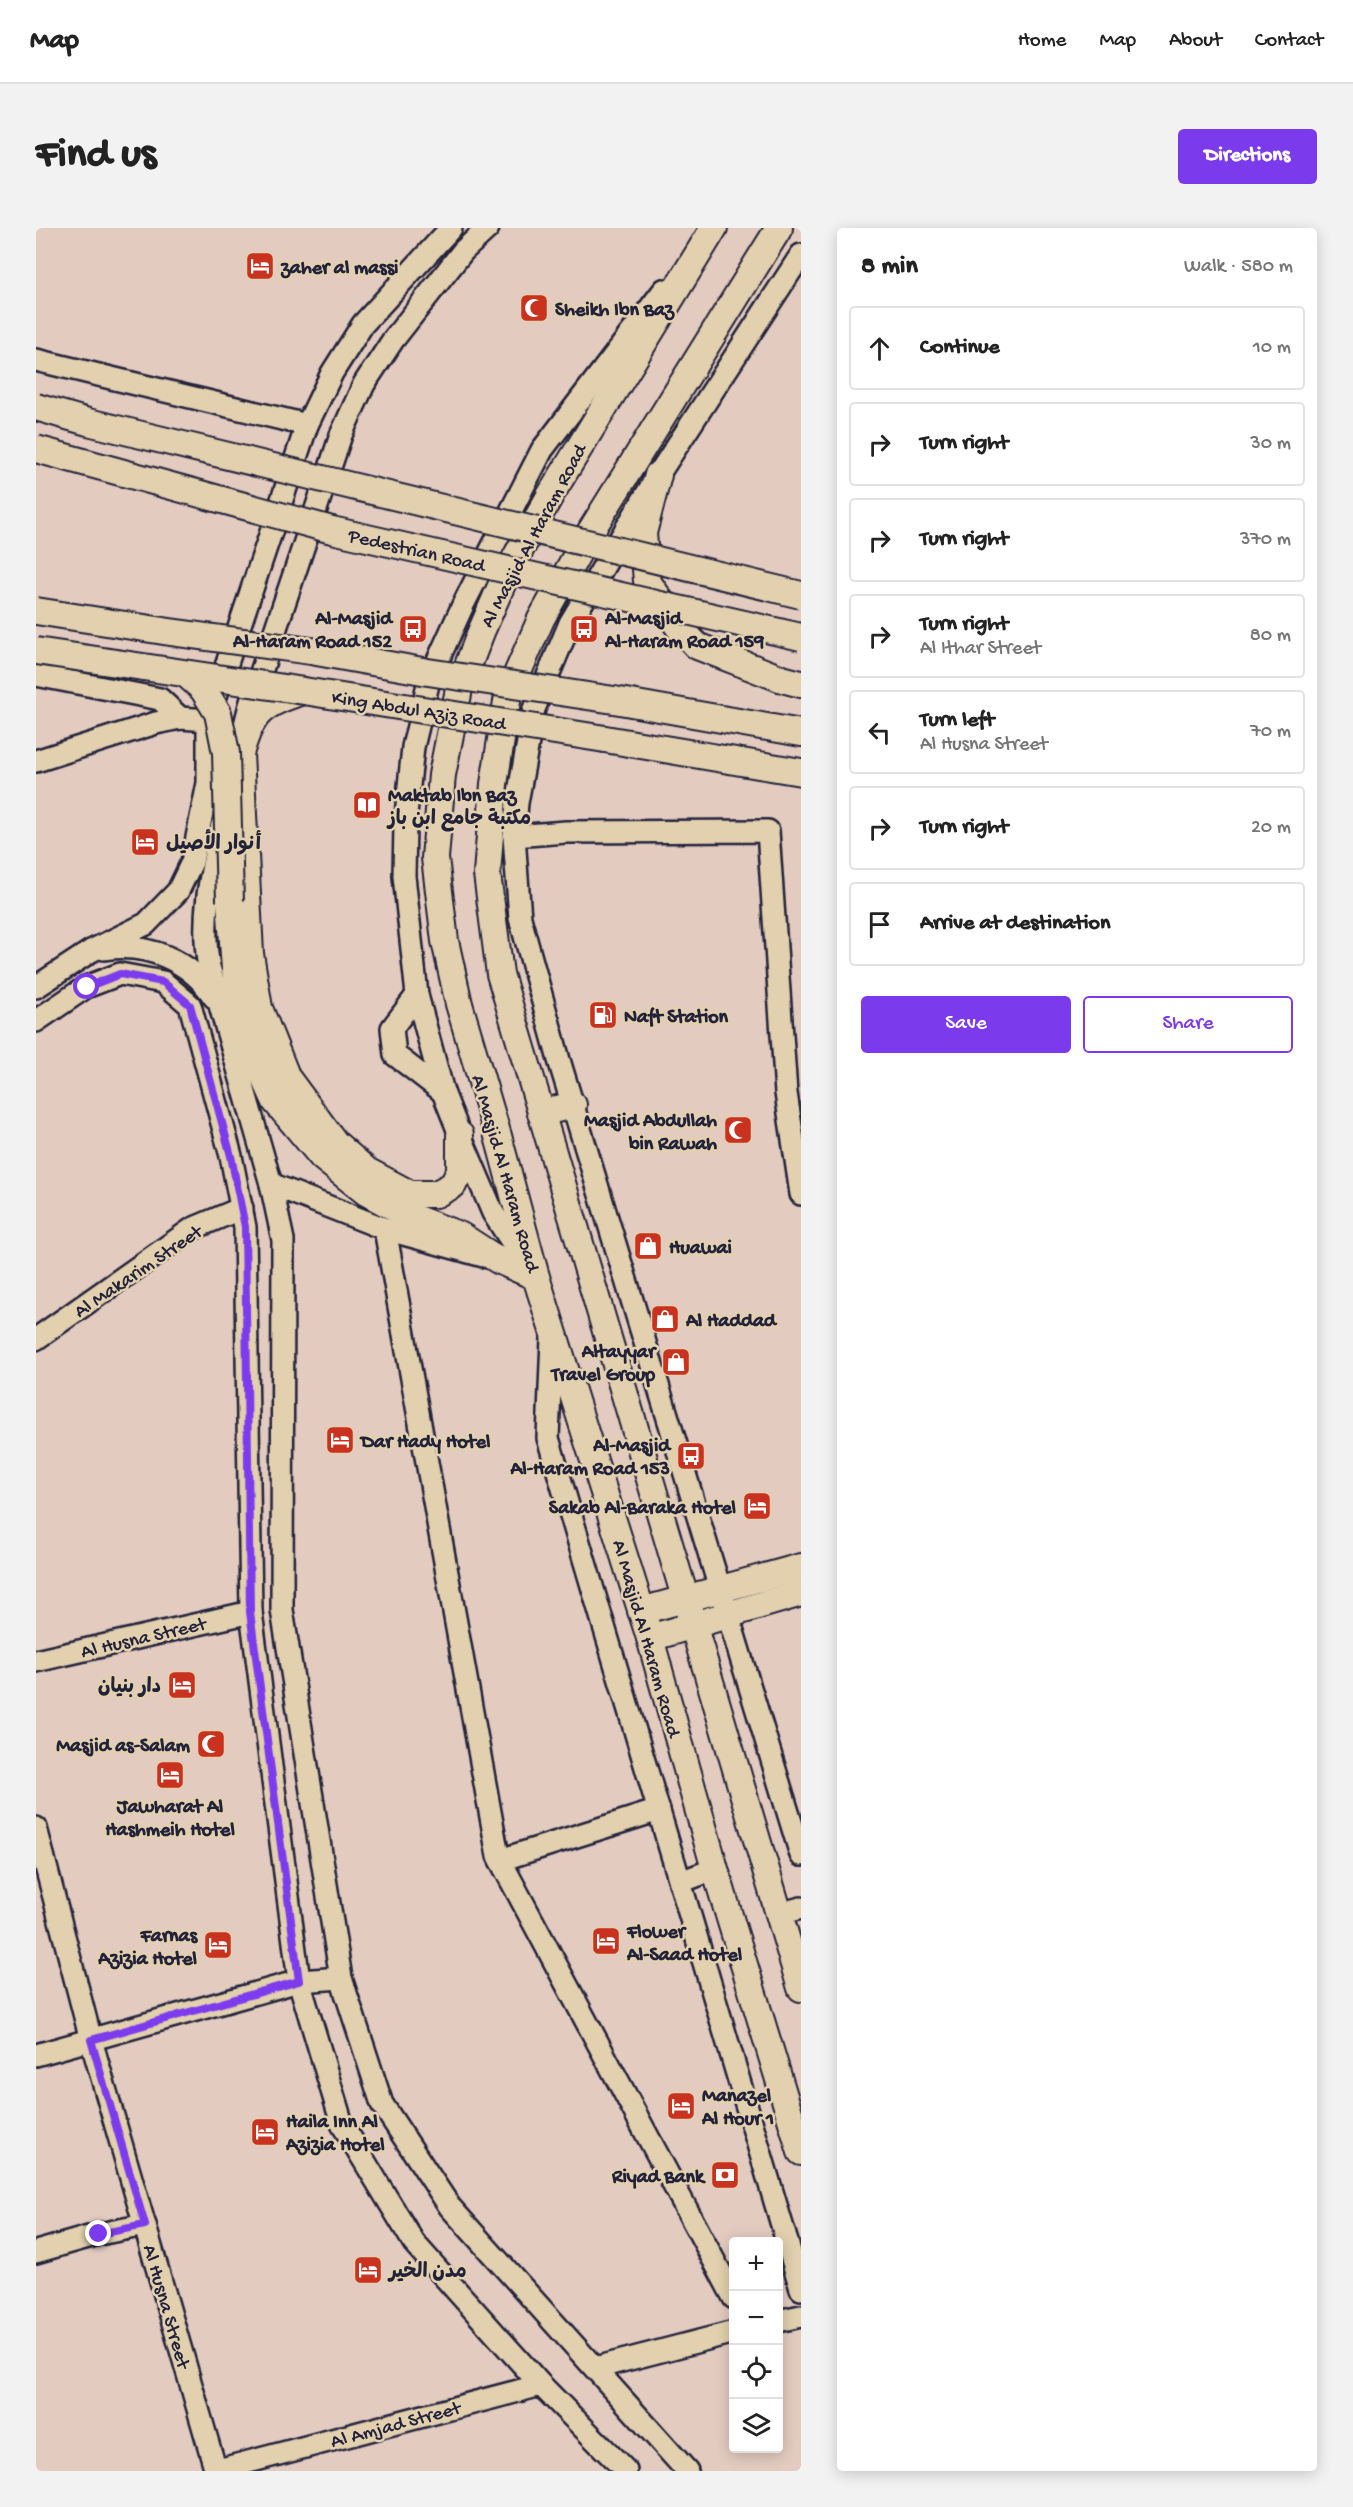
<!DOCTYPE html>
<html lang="en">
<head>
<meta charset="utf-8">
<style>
  :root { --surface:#fff; --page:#f2f2f2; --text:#222; --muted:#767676; --line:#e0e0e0; --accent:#7c3aed }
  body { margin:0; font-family:"Gochi Hand","Playpen Sans Arabic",sans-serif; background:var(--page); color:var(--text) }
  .controls { position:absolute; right:18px; bottom:18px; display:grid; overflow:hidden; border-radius:6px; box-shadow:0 3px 15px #0003 }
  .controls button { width:54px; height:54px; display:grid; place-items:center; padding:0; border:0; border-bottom:2px solid var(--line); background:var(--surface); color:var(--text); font:30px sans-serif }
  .stop { position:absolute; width:18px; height:18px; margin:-14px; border:4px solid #7c3aed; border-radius:50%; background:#fff }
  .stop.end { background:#7c3aed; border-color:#fff; box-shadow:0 2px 6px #0008 }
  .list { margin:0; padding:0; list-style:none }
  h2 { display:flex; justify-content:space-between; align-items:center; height:78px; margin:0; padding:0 24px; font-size:26px }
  h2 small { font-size:20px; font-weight:400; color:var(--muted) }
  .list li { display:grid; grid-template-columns:39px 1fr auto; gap:18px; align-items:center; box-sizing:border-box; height:84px; margin:0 12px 12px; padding:0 12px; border:2px solid var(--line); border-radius:6px }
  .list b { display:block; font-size:22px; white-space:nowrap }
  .list p { margin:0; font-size:20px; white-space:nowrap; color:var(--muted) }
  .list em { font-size:20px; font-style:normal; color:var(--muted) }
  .actions { display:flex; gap:12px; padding:18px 24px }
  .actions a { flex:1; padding:14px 0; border:2px solid var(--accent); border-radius:6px; text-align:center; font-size:21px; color:var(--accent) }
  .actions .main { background:var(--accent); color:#fff }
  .icon { flex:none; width:33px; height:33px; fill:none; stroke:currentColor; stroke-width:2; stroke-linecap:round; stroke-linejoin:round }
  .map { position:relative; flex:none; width:765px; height:2243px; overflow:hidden; border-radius:6px }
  header { display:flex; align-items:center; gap:36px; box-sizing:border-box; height:84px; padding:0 30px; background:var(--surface); border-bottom:2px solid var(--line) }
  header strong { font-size:28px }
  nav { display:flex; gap:33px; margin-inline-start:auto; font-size:21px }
  .intro { display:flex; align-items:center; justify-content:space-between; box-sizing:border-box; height:144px; padding:0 36px }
  h1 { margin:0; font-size:42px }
  .button { padding:15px 27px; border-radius:6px; background:var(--accent); color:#fff; font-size:21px; font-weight:700 }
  main { display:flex; gap:36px; padding:0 36px }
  aside { flex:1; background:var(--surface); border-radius:6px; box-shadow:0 3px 15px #0003 }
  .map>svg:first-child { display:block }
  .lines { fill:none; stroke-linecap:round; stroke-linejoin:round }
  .minor-casing { stroke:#22223b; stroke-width:26 }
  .major-casing { stroke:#22223b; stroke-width:30 }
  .minor { stroke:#e2d0ae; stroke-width:21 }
  .major { stroke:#e2d0ae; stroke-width:26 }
  .major-bridge-casing { stroke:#22223b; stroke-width:30; stroke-linecap:butt }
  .major-bridge { stroke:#e2d0ae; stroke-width:26 }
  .route { stroke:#7c3aed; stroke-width:8 }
  .labels { text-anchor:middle; stroke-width:5; stroke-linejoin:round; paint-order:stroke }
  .poi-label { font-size:20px; font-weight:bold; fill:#22223b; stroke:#e2d0ae; text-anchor:start }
  .street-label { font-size:20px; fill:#22223b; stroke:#e2d0ae }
</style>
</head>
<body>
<header>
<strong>Map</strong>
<nav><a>Home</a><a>Map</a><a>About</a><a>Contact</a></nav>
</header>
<div class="intro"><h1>Find us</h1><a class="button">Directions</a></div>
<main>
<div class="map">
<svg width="765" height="2243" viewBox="0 0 765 2243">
  <rect width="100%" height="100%" fill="#e3cbc0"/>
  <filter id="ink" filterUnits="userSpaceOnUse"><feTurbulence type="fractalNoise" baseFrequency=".0167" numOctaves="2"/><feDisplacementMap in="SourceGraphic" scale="12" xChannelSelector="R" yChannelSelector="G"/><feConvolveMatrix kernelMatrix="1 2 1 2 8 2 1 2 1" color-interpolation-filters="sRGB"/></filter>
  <g filter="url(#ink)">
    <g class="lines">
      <!-- minor casing -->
      <g class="minor-casing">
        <g id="minor">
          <polyline points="765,27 622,247 534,395 498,481 481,575 478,608 484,690 523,832 765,1627"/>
          <polyline points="0,132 271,197"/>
          <polyline points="0,447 124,471 144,490"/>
          <polyline points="207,505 214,477 305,207 328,156 357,112 427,23 452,0"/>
          <polyline points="0,533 120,495 144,490 172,492"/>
          <path d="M186 597C175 643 164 691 173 739L235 956 247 1012 246 1382 305 1750 346 1876 414 1979 651 2243"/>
          <polyline points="478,608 530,604 732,603 750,865 765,966"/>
          <path d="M68 721C110 714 154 732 178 769"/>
          <polyline points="0,759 55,723 110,696 142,663 156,634 172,555 172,492 271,197 296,145 327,96 415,0"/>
          <polyline points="381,767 356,800 359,827 407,864"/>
          <polyline points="0,793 50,759 84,746 127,754 154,777 195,928 209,999 215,1384 263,1753 306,1896 378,2015 505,2157 590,2243"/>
          <polyline points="235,956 349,1001 447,1028"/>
          <polyline points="349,1001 462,1628 698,2070"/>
          <polyline points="493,1040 457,985 424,907 407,864 381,767 368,648 369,597 377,519 393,452 427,377 506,222 628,62"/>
          <polyline points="516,1110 512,1210 765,2061"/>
          <polyline points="0,1111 156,1001 206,980"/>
          <polyline points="0,1433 215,1384"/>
          <polyline points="0,1600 55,1812 180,2243"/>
          <polyline points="464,1632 623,1582"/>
          <polyline points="644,1654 679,1641"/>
          <polyline points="743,1686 765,1680"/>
          <polyline points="0,1827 263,1753 305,1750"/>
          <polyline points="0,2024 63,2006 109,1997"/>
          <polyline points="742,2093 765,2088"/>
          <polyline points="559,2140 698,2104"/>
          <polyline points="178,2243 505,2157"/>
        </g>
      </g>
      <!-- major casing -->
      <g class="major-casing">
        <g id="major">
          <polyline points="678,0 515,266 470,347 445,404 423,461 406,547 399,630 409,713 423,776 462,908 500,1049 614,1410 679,1641 765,1924"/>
          <polyline points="743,0 548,314 505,391 472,467 458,556 451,646 464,746 765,1760"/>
          <polyline points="622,247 607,305 611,353 642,398 661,418 746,451 765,456"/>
          <path d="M268 463C227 475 215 484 204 526L214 726 223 780 251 850 299 915 331 943 374 966H400L417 957 424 943V907"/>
          <polyline points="578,472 765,505"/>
          <polyline points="569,511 765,544"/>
          <polyline points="194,673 201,768 214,817 240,874 286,929 330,964 378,990 425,1008 462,1032 500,1049"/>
          <polyline points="505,885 537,877"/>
          <polyline points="605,1383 765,1339"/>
          <polyline points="614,1410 765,1365"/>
        </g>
      </g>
      <!-- minor -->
      <use href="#minor" class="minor"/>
      <!-- major -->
      <use href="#major" class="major"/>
      <!-- major-bridge casing -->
      <g class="major-bridge-casing">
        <g id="major-bridge">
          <polyline points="0,179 52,194 765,367"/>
          <polyline points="0,221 296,302 765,409"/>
          <polyline points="0,383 134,404 275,423 392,444 578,472"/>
          <polyline points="0,423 268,463 569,511"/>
          <polyline points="150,446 167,461 182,485 190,525 194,673"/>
        </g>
      </g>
      <!-- major-bridge -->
      <use href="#major-bridge" class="major-bridge"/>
    </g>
  </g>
  <g class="lines" filter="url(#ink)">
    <!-- route -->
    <polyline class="route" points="51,759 84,746 127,754 154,777 195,928 209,999 214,1384 263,1753 55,1812 109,1997 63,2006"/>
  </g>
  <!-- icons -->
  <defs>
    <g id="hotel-square" transform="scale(1.5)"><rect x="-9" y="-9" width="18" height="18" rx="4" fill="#c8321e" stroke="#e2d0ae"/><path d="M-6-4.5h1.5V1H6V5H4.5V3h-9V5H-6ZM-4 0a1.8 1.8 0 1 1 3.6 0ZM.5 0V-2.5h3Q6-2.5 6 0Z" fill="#fff"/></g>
    <g id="mosque-square" transform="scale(1.5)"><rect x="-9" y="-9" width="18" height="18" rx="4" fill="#c8321e" stroke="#e2d0ae"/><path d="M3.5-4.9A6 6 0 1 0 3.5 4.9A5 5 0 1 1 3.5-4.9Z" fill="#fff"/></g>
    <g id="bus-square" transform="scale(1.5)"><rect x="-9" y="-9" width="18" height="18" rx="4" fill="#c8321e" stroke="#e2d0ae"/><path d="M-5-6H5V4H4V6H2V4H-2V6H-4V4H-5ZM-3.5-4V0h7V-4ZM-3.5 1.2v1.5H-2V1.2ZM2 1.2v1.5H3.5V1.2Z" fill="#fff"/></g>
    <g id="library-square" transform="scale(1.5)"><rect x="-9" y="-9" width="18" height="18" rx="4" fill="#c8321e" stroke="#e2d0ae"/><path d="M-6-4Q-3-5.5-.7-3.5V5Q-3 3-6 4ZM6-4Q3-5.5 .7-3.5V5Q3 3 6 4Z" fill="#fff"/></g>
    <g id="fuel-square" transform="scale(1.5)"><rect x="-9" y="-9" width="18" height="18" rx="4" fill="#c8321e" stroke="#e2d0ae"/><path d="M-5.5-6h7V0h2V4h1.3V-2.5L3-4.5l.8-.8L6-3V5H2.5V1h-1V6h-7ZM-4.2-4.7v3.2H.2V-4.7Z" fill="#fff"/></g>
    <g id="shop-square" transform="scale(1.5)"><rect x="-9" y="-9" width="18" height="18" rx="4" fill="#c8321e" stroke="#e2d0ae"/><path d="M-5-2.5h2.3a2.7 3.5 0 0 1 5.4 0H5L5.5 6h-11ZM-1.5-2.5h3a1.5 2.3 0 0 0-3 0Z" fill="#fff"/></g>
    <g id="bank-square" transform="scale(1.5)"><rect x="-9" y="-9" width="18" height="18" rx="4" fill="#c8321e" stroke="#e2d0ae"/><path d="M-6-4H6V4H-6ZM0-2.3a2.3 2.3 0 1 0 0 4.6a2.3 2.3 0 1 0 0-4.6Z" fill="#fff"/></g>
  </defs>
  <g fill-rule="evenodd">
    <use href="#hotel-square" x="224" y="38"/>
    <use href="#mosque-square" x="498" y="80"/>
    <use href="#bus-square" x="377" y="401"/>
    <use href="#bus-square" x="548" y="401"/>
    <use href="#library-square" x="331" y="577"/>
    <use href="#hotel-square" x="109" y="614"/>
    <use href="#fuel-square" x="567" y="787"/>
    <use href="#mosque-square" x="702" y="902"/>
    <use href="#shop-square" x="612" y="1018"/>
    <use href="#shop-square" x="629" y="1091"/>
    <use href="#shop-square" x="640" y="1134"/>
    <use href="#hotel-square" x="304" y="1212"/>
    <use href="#bus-square" x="655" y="1228"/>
    <use href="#hotel-square" x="721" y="1278"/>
    <use href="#hotel-square" x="146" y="1457"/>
    <use href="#mosque-square" x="175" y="1516"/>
    <use href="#hotel-square" x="134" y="1547"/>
    <use href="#hotel-square" x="570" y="1713"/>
    <use href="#hotel-square" x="182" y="1717"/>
    <use href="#hotel-square" x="645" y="1878"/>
    <use href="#hotel-square" x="229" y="1904"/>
    <use href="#bank-square" x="689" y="1947"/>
    <use href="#hotel-square" x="332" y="2042"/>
  </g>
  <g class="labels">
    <!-- poi labels -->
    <g class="poi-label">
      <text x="245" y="45">zaher al massi</text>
      <text x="519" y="87">Sheikh Ibn Baz</text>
      <text x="356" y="396" text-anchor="end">Al-Masjid<tspan x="356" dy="23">Al-Haram Road 152</tspan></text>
      <text x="569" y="396">Al-Masjid<tspan x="569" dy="23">Al-Haram Road 159</tspan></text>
      <text x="352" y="573">Maktab Ibn Baz<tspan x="352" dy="23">مكتبة جامع ابن باز</tspan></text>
      <text x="130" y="621">أنوار الأصيل</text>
      <text x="588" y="794">Naft Station</text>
      <text x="681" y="898" text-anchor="end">Masjid Abdullah<tspan x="681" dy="23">bin Rawah</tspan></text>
      <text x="633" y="1025">Huawai</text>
      <text x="650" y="1098">Al Haddad</text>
      <text x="619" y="1129" text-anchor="end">Altayyar<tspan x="619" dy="23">Travel Group</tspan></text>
      <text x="325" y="1219">Dar Hady Hotel</text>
      <text x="634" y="1223" text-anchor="end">Al-Masjid<tspan x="634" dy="23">Al-Haram Road 153</tspan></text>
      <text x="700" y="1285" text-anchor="end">Sakab Al-Baraka Hotel</text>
      <text x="125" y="1464" text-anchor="end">دار بنيان</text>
      <text x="154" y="1523" text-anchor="end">Masjid as-Salam</text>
      <text x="134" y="1584" text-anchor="middle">Jawharat Al<tspan x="134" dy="23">Hashmeih Hotel</tspan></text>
      <text x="591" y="1709">Flower<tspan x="591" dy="23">Al-Saad Hotel</tspan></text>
      <text x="161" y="1713" text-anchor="end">Farnas<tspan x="161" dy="23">Azizia Hotel</tspan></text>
      <text x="666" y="1873">Manazel<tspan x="666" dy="23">Al Hour 1</tspan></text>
      <text x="250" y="1899">Haila Inn Al<tspan x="250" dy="23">Azizia Hotel</tspan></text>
      <text x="668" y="1954" text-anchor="end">Riyad Bank</text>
      <text x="353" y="2049">مدن الخير</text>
    </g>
    <!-- street labels -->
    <g class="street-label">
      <text transform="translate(496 307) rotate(-62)" y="7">Al Masjid Al Haram Road</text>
      <text transform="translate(381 321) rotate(13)" y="7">Pedestrian Road</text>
      <text transform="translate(383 481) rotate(9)" y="7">King Abdul Aziz Road</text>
      <text transform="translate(471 945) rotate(74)" y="7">Al Masjid Al Haram Road</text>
      <text transform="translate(101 1042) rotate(-34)" y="7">Al Makarim Street</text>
      <text transform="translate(107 1408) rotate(-13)" y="7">Al Husna Street</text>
      <text transform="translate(612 1410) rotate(74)" y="7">Al Masjid Al Haram Road</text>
      <text transform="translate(132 2078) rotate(74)" y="7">Al Husna Street</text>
      <text transform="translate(359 2195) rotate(-15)" y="7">Al Amjad Street</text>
    </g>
  </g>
</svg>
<div class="controls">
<button>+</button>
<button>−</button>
<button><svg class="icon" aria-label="locate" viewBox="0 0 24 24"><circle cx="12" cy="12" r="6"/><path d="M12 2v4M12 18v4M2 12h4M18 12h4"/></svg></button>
<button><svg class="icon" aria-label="layers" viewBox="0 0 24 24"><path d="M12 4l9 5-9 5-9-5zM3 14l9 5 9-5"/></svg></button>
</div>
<div class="stop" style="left:51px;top:759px"></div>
<div class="stop end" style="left:63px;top:2006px"></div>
</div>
<aside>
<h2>8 min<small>Walk · 580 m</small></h2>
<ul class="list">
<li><svg class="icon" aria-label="ahead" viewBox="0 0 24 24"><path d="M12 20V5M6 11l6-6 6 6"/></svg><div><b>Continue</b></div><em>10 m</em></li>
<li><svg class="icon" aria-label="right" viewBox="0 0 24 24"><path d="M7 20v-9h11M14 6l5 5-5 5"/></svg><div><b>Turn right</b></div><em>30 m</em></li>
<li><svg class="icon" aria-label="right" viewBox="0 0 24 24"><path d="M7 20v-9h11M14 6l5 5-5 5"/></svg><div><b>Turn right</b></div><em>370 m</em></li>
<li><svg class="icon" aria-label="right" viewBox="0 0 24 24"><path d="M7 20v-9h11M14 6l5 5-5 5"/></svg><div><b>Turn right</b><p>Al Ithar Street</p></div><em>80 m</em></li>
<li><svg class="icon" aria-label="left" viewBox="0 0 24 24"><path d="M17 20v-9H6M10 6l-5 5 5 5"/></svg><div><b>Turn left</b><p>Al Husna Street</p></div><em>70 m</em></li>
<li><svg class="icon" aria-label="right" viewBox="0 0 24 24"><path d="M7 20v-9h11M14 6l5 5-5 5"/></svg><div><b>Turn right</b></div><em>20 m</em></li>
<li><svg class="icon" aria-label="arrive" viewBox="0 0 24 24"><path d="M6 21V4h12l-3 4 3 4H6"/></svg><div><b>Arrive at destination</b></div></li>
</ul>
<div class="actions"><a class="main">Save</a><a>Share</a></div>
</aside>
</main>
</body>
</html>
